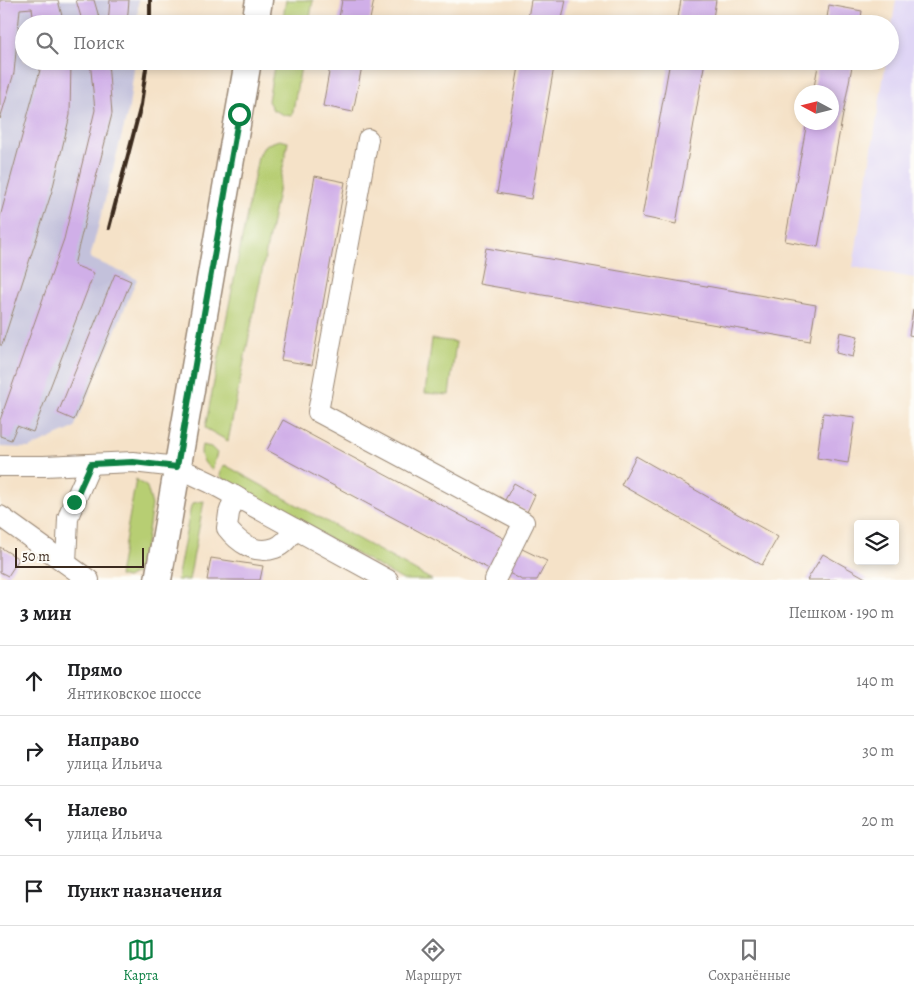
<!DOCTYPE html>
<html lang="ru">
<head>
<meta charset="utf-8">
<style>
  :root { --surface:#fff; --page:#f6f6f6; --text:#202124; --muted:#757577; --line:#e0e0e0; --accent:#0b8043 }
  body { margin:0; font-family:Alegreya,serif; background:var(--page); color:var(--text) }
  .controls { position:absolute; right:15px; bottom:15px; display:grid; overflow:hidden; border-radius:5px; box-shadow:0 2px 8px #0003 }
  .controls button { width:45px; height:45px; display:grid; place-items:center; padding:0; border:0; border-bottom:1px solid var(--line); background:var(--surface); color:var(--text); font:25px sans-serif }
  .compass { position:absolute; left:794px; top:85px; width:45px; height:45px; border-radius:50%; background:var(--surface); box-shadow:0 2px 8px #0003; rotate:277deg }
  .scale { position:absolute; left:15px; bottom:12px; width:129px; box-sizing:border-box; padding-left:5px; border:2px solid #3b2a1e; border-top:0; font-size:14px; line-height:18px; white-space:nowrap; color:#3b2a1e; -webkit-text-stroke:4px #fdfcf7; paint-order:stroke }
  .stop { position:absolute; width:15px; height:15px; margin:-11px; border:4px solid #0b8043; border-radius:50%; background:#fff }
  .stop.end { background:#0b8043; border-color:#fff; box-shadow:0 1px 5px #0008 }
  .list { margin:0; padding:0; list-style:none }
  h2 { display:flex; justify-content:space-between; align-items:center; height:65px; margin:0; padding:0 20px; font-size:21px }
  h2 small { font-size:16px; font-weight:400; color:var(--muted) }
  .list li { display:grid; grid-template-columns:32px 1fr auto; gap:15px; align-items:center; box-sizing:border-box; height:70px; padding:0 20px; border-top:1px solid var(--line) }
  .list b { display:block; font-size:19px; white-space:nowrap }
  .list p { margin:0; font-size:16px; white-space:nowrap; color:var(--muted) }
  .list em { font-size:16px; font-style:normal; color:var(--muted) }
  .icon { flex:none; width:28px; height:28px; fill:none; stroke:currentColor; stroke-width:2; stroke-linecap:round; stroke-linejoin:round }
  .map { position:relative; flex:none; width:914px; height:580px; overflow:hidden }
  .search { position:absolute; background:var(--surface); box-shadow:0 2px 8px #0003; left:15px; right:15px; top:15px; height:55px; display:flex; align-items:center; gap:12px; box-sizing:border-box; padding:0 18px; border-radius:28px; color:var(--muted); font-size:19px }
  .sheet { height:345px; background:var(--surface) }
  nav { display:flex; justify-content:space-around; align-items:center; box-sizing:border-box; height:70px; border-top:1px solid var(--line); background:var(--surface); font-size:14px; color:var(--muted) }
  nav a { display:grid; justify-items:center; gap:2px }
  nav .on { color:var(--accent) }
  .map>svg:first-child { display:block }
  .built { fill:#dfd5f5 }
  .industrial { fill:#c3c1db }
  .green { fill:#b7ce73; stroke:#797c48 }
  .building { fill:#d0afe8 }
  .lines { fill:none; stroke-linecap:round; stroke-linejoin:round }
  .minor-casing { stroke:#988673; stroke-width:22 }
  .major-casing { stroke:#988673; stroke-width:29 }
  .minor { stroke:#fff; stroke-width:20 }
  .major { stroke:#fff; stroke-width:26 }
  .rail { stroke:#3b2a1e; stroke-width:4 }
  .route { stroke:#0b8043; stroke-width:6 }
</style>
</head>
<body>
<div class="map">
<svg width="914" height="580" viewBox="0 0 914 580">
  <rect width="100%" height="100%" fill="#fdfcf7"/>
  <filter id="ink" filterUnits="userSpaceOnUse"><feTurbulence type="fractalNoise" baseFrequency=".02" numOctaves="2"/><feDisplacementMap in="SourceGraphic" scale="10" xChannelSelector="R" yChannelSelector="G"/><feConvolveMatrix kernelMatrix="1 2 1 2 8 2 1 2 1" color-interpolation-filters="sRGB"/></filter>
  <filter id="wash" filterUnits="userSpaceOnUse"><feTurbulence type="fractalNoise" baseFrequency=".0096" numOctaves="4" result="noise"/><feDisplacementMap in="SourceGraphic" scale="20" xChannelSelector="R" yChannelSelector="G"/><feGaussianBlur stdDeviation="1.12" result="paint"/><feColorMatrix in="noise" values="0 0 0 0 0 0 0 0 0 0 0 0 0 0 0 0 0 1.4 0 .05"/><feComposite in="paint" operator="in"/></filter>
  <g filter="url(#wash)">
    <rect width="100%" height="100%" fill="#f5e2c8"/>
    <!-- built -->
    <polygon class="built" points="896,0 914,0 914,278 853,267 886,61 890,61 890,37"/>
    <!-- industrial -->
    <polygon class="industrial" points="0,0 138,0 138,24 24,24 24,61 135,61 129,107 90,258 137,279 74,428 29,448 0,447"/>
    <!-- green -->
    <g class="green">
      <polygon points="286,0 313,0 309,24 282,24"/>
      <polygon points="275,61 302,61 292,116 284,115 273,110 268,101"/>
      <polygon points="279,140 288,142 228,441 205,428 258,157 265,145"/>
      <polygon points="432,339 456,342 449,395 425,393"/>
      <path d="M202 445 211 447 217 453 212 470C203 463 199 456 202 445Z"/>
      <polygon points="225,465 432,580 403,580 223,479 220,476 221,470"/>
      <polygon points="136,479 147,487 152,505 142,570 127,578 119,576"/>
      <polygon points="204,501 189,580 177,580 191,506 193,503"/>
    </g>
    <g id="blocks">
      <!-- building -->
      <g class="building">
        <polygon points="0,0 58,0 64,24 34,24 32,8 20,9 14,73 0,119"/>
        <polygon points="76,0 94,0 101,24 83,24"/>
        <polygon points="110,0 129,0 127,24 108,24"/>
        <polygon points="342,0 374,0 369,24 338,24"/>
        <polygon points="531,0 566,0 561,24 527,24"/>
        <polygon points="681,0 716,0 712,24 677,24"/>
        <polygon points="829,5 862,11 860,24 826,24"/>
        <polygon points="39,61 71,61 70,115 52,191 2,345 0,345 0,217 40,70"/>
        <polygon points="90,61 108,61 112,114 74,265 94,273 33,432 17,426 11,440 0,436 0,420 64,239 95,110"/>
        <polygon points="331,61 363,61 353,112 323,106"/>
        <polygon points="520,61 555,61 531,199 497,193"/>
        <polygon points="670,61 705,61 676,224 642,217"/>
        <polygon points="819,61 853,61 818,247 785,241 807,122 832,122 832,92 813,92"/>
        <polygon points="315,176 345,182 312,365 281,360"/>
        <polygon points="486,248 816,305 810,341 479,284"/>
        <polygon points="115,274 131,281 74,420 58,413"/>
        <polygon points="913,310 914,310 914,336 909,335"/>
        <polygon points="840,332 858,336 853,357 836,353"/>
        <polygon points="823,413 855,417 848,463 817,458"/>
        <polygon points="283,420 505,539 489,569 267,450"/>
        <polygon points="636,456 778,537 762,565 621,485"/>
        <polygon points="514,483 535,495 527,512 505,500"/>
        <polygon points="0,547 19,559 8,576 0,572"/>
        <polygon points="520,548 547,561 537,580 522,580 507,572"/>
        <polygon points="823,554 869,580 807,580"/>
        <polygon points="211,558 263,566 260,580 207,580"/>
      </g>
    </g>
  </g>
  <g filter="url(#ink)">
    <use href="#blocks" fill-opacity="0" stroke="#988673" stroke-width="1"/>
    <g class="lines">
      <!-- minor casing -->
      <g class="minor-casing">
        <g id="minor">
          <polyline points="368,139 318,412 524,522 495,580"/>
          <polyline points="0,466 44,466 133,462 177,467 211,483 388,580"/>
          <path d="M235 496 229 513 227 528C238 542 255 555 275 548 284 545 290 536 295 529"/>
          <polyline points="0,516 89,580"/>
          <polyline points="66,563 68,518 70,512 91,464"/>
        </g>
      </g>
      <!-- major casing -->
      <g class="major-casing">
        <g id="major">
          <polyline points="255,24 259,0"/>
          <polyline points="158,580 248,61"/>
        </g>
      </g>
      <!-- minor -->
      <use href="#minor" class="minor"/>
      <!-- major -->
      <use href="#major" class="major"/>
      <!-- rail -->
      <g class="rail">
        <polyline points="150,24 150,0"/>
        <polyline points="109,228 141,105 147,61"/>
      </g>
    </g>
  </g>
  <g class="lines" filter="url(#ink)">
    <!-- route -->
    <polyline class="route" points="74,502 91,464 133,462 177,467 239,114"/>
  </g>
</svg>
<div class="controls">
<button><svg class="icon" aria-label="layers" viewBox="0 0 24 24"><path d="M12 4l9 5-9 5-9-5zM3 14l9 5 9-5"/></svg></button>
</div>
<svg class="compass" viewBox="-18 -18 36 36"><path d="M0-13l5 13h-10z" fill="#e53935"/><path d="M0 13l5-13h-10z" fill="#757577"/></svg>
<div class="scale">50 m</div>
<div class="stop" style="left:239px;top:114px"></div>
<div class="stop end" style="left:74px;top:502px"></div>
<div class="search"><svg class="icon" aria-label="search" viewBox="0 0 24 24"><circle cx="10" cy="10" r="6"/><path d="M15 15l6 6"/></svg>Поиск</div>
</div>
<section class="sheet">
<h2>3 мин<small>Пешком · 190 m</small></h2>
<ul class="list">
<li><svg class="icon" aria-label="ahead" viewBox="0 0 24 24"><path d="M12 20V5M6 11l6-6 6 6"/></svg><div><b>Прямо</b><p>Янтиковское шоссе</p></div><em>140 m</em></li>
<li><svg class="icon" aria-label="right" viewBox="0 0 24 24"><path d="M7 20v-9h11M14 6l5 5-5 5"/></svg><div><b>Направо</b><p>улица Ильича</p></div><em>30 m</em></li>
<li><svg class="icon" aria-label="left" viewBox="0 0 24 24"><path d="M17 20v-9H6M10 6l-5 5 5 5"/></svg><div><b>Налево</b><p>улица Ильича</p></div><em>20 m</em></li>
<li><svg class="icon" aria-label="arrive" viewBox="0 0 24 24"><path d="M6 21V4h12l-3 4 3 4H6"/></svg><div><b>Пункт назначения</b></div></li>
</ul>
</section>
<nav>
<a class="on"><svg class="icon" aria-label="map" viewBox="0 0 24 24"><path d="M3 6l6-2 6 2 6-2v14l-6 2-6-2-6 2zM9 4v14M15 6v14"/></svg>Карта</a>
<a><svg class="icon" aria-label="directions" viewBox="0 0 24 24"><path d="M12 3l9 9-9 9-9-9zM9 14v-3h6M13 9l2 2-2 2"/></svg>Маршрут</a>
<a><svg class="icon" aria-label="saved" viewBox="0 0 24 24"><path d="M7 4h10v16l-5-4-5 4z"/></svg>Сохранённые</a>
</nav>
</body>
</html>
